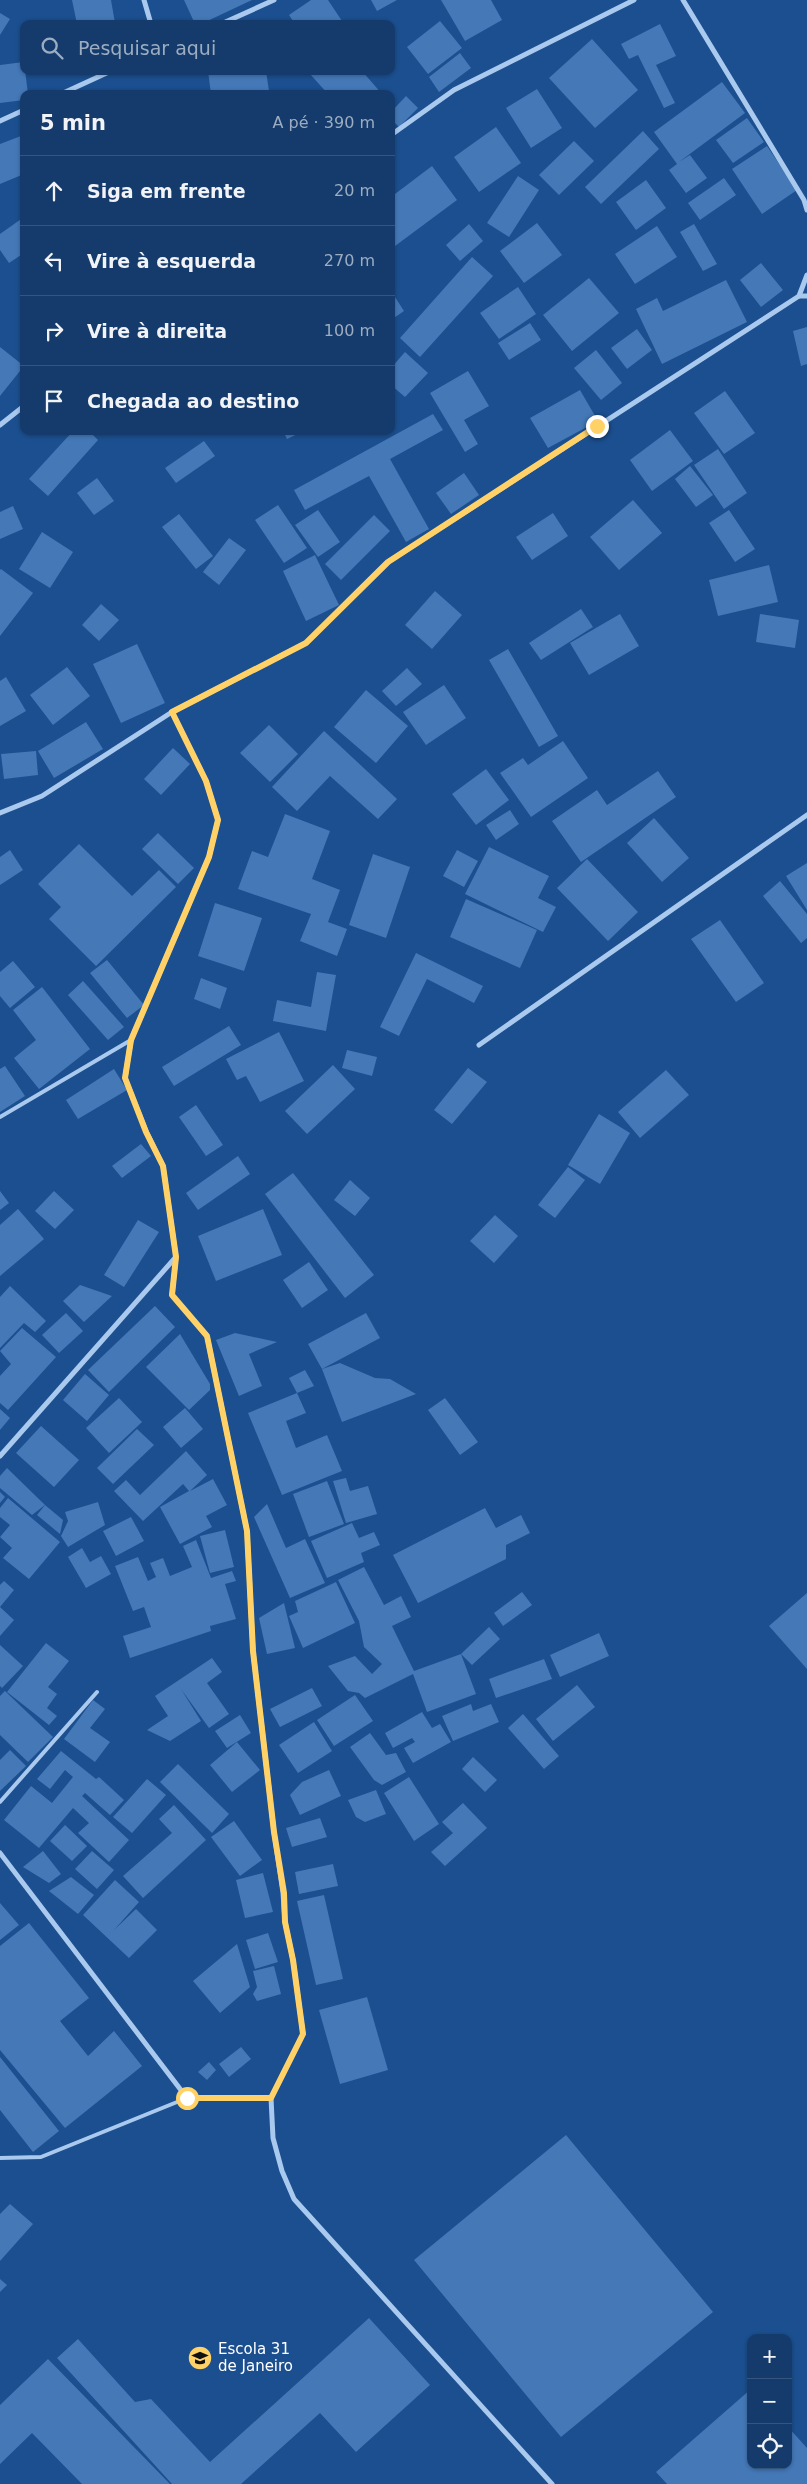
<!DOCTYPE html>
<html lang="pt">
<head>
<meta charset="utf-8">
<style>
  :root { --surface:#143b6b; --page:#1d4271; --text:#f1f3f6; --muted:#9dadc1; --line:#33557e }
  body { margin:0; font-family:"DejaVu Sans",sans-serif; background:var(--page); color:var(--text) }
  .controls { position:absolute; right:15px; bottom:15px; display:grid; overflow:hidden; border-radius:10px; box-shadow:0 1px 4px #0004 }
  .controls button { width:45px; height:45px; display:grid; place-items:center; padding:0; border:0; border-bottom:1px solid var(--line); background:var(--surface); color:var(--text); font:25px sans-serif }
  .stop { position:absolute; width:15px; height:15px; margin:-11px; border:4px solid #ffd166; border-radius:50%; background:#fff }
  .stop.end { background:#ffd166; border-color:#fff; box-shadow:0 1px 5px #0008 }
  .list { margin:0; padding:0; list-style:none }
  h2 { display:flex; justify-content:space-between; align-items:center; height:65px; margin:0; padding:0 20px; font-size:21px }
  h2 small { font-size:16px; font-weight:400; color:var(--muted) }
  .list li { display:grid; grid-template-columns:32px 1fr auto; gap:15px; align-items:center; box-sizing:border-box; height:70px; padding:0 20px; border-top:1px solid var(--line) }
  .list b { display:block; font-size:19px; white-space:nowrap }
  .list em { font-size:16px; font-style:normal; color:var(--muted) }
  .icon { flex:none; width:28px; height:28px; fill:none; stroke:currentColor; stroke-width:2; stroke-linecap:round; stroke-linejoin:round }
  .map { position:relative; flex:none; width:807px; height:2484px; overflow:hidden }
  .search { position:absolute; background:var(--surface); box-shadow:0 1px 4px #0004; left:20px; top:20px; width:375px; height:55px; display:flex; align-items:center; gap:12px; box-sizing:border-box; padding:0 18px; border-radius:10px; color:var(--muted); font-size:19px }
  .panel { position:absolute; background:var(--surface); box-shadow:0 1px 4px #0004; left:20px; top:90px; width:375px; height:345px; border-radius:10px }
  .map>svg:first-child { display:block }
  .building { fill:#4478b7 }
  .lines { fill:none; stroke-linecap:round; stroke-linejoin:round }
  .lane { stroke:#a9c9ee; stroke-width:4 }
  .street { stroke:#a9c9ee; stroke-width:5 }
  .route { stroke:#ffd166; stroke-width:6 }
  .labels { text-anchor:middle; stroke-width:4.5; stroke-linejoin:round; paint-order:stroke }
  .poi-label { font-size:15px; fill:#fff; stroke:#1b4f8f; text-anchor:start }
</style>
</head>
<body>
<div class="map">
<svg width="807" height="2484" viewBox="0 0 807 2484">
  <rect width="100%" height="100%" fill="#1b4f8f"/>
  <!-- building -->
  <g class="building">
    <polygon points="72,0 111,0 115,23 77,24"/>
    <polygon points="184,0 252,0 201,24 195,24"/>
    <polygon points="311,0 328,0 344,24 295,24 289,15"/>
    <polygon points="371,0 397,0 377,11"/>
    <polygon points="441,0 491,0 502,20 465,41"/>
    <polygon points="0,13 10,19 0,35"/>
    <polygon points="440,21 462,48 428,74 407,47"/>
    <polygon points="660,24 676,56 656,65 675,103 664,108 638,55 629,59 621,44"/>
    <polygon points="592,39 638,90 595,128 549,78"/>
    <polygon points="460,53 471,68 439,92 429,77"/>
    <polygon points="24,62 28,94 24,94 24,100 0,103 0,65"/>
    <polygon points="208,71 266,71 269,91 247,94 211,94"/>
    <polygon points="313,71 362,71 382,94 328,94 310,74"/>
    <polygon points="722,82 745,113 679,162 690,155 707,178 686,193 669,170 677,164 654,132"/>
    <polygon points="537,89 562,128 531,148 506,108"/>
    <polygon points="406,96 418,108 399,127 391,119 391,112"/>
    <polygon points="747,118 764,142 733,163 716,140"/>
    <polygon points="496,127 521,163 479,192 454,157"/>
    <polygon points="643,131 659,149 601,204 585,187"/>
    <polygon points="21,136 24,142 24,174 0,184 0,144"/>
    <polygon points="574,141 594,161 559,195 539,175"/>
    <polygon points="767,146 797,190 762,214 732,169"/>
    <polygon points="432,166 457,200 391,249 391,197"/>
    <polygon points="518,176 539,190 509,237 487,223"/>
    <polygon points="724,178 736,195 700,220 688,203"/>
    <polygon points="646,180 666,208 636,230 616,202"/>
    <polygon points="24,217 24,253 9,263 0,250 0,234"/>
    <polygon points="537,223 562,255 524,283 500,251"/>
    <polygon points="469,224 483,241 460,261 446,245"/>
    <polygon points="694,224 717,264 703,271 680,232"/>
    <polygon points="657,226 677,257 635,284 615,254"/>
    <polygon points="472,257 493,276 420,357 400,338"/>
    <polygon points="761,263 783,290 761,307 740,280"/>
    <polygon points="589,278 619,313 572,351 543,315"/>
    <polygon points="726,280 747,322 662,364 636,309 657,298 663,311"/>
    <polygon points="518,287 536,314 499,339 480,313"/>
    <polygon points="395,297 404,311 391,320 391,300"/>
    <polygon points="530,323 541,340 509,360 498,343"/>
    <polygon points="807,327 807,364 801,366 793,331"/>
    <polygon points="637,329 652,350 627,369 611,348"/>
    <polygon points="0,347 24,366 0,396"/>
    <polygon points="596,350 622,383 601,400 574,368"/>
    <polygon points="405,352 428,373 405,397 391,385 391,368"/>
    <polygon points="468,371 489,406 464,420 478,444 465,452 430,393"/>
    <polygon points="580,390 598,421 548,448 530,418"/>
    <polygon points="725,391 755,433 724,454 694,413"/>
    <polygon points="433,414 443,430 390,459 429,529 406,542 369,476 305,510 294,490"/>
    <polygon points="670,430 693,461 652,491 630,460"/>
    <polygon points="73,431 89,431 98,440 48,496 29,479"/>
    <polygon points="283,431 304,431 287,439"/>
    <polygon points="204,441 215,456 176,483 165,468"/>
    <polygon points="718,449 747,493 724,509 694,465"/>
    <polygon points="690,466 713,495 696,507 675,479"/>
    <polygon points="464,473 479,495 451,514 436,493"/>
    <polygon points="97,478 114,501 94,515 77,493"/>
    <polygon points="633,500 662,533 619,570 590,537"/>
    <polygon points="278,505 307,548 284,563 255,520"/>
    <polygon points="13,506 23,529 0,539 0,512"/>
    <polygon points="318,510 340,542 318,557 295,525"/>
    <polygon points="729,510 755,549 735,562 709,523"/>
    <polygon points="553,513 568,536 532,560 516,537"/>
    <polygon points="179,514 213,556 196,569 162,527"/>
    <polygon points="374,515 390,531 341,580 325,564"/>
    <polygon points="42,532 73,552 50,588 19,569"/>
    <polygon points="229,538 246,550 219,585 203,572"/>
    <polygon points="315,555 339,605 306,621 283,571"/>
    <polygon points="769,565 778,602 718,616 709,580"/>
    <polygon points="1,569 33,593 0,636 0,570"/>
    <polygon points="435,591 462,615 432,649 405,625"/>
    <polygon points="101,604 119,620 99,641 82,625"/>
    <polygon points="581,609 593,627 541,660 529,643"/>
    <polygon points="620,614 639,646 589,675 570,643"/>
    <polygon points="760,614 799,620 795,648 756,642"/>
    <polygon points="137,644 165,703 121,723 93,664"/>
    <polygon points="508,649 558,736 539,747 489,660"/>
    <polygon points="67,667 90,696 53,725 30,695"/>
    <polygon points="407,668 422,684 396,706 382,691"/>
    <polygon points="6,677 26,711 0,726 0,681"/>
    <polygon points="444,685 466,718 426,745 403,712"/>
    <polygon points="366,690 408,726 376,763 334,727"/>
    <polygon points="86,722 103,749 54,778 38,751"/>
    <polygon points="269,725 298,754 270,782 240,753"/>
    <polygon points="324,731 397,799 378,819 330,776 297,811 272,787"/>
    <polygon points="563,741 588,778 531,817 500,773 523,758 528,765"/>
    <polygon points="173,748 190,764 161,795 144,779"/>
    <polygon points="36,751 38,775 4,779 1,754"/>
    <polygon points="486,769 509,800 476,825 452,794"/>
    <polygon points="658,771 676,797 581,862 552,821 597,790 607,805"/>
    <polygon points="510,810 519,824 496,840 486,825"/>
    <polygon points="285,814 330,831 312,879 340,890 328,922 347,929 337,956 300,941 311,914 238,889 252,851 268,857"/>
    <polygon points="654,818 689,858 662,882 627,843"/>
    <polygon points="158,833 194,868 178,884 142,849"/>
    <polygon points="79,844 132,896 159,870 176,887 96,966 49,919 61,907 38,884"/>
    <polygon points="489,847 549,876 538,898 556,907 543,932 465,894"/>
    <polygon points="10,850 23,870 0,885 0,857"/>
    <polygon points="457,850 478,861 464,887 443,876"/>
    <polygon points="373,854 410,867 386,938 349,925"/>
    <polygon points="587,859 638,912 608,941 557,888"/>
    <polygon points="807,863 807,910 786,876"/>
    <polygon points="780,881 807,914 807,938 801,943 763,896"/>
    <polygon points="466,899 537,930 520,968 450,937"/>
    <polygon points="215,903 262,918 244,971 198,956"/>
    <polygon points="720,920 764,983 736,1002 691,939"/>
    <polygon points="416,953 483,986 474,1003 427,979 399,1036 380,1027"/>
    <polygon points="107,960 144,1005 127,1018 90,973"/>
    <polygon points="13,961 35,987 10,1008 0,996 0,972"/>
    <polygon points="317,972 336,975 326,1031 273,1021 277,1000 311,1007"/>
    <polygon points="201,978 227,988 220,1009 194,999"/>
    <polygon points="83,981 124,1027 108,1040 68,995"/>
    <polygon points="42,987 90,1049 39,1089 14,1058 36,1040 13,1010"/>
    <polygon points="229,1026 241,1045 174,1086 162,1067"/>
    <polygon points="279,1032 304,1081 260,1102 246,1076 237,1080 226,1059"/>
    <polygon points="347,1050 377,1057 372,1076 342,1068"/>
    <polygon points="333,1065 355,1089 307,1134 285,1111"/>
    <polygon points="5,1066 25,1096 0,1112 0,1069"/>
    <polygon points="468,1068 487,1082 452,1124 434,1110"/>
    <polygon points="114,1069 127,1090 78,1119 66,1100"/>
    <polygon points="666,1070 689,1095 640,1138 618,1112"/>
    <polygon points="196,1105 223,1145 206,1156 179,1117"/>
    <polygon points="599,1114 630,1133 600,1184 568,1165"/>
    <polygon points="141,1144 151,1156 122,1178 112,1166"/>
    <polygon points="238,1156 250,1174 198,1210 186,1193"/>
    <polygon points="568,1167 585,1180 555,1218 538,1205"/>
    <polygon points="293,1173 374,1275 345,1298 265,1194"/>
    <polygon points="350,1180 370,1198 355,1216 334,1200"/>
    <polygon points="0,1191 9,1203 0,1210"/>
    <polygon points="54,1191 74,1210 55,1229 35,1211"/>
    <polygon points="18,1209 44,1239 0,1276 0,1225"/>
    <polygon points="263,1209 282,1255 216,1281 198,1236"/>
    <polygon points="495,1215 518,1236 494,1263 470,1241"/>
    <polygon points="138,1220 159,1232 124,1287 104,1275"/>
    <polygon points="309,1262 328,1290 302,1308 283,1280"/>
    <polygon points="80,1285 112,1296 84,1322 63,1301"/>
    <polygon points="10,1286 46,1321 35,1332 24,1323 0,1348 0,1297"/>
    <polygon points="155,1306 175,1327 109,1392 88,1370"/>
    <polygon points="66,1313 83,1331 59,1353 42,1335"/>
    <polygon points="366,1313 380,1338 322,1369 308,1344"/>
    <polygon points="22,1328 56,1357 8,1410 0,1403 0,1376 11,1364 0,1351"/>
    <polygon points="235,1333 277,1342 249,1354 262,1386 239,1396 216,1340"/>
    <polygon points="180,1334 210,1384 210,1390 189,1410 146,1367"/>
    <polygon points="340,1363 375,1378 390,1379 416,1394 342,1422 322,1369"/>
    <polygon points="305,1370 314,1386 297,1393 289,1378"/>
    <polygon points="85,1374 109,1395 87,1421 63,1400"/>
    <polygon points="297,1393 306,1413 286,1421 296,1448 327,1435 342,1471 282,1495 248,1413"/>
    <polygon points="119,1398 142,1422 109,1453 86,1428"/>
    <polygon points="445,1398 478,1442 460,1455 428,1410"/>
    <polygon points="185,1408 203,1429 181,1448 163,1427"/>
    <polygon points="0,1409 10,1418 0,1430"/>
    <polygon points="41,1426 79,1460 54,1487 16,1453"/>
    <polygon points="137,1429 154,1445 113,1484 97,1468"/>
    <polygon points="186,1451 207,1475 190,1491 213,1479 227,1505 206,1516 212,1527 180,1544 160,1507 189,1491 183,1484 143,1521 114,1491 126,1480 140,1495"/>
    <polygon points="7,1468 45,1505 32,1515 0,1488 0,1476"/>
    <polygon points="346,1478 350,1491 368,1486 377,1514 346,1523 333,1481"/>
    <polygon points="327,1481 344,1524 309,1537 293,1494"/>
    <polygon points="0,1492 5,1497 0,1503"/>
    <polygon points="8,1498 60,1542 29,1579 3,1558 12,1548 0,1537 10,1525 0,1517 0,1508"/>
    <polygon points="98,1502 105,1525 68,1547 61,1536 68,1521 65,1512"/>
    <polygon points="267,1504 286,1548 305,1539 325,1583 290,1598 254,1517"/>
    <polygon points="45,1505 63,1520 60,1534 37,1515"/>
    <polygon points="485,1508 496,1528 521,1515 530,1533 506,1545 506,1559 418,1603 393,1555"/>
    <polygon points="131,1517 144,1541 116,1556 103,1531"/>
    <polygon points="352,1523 359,1538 374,1532 380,1545 361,1553 364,1562 327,1578 311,1541"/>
    <polygon points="225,1530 234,1567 210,1573 200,1536"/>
    <polygon points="196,1540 211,1578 232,1571 236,1581 225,1584 236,1619 210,1626 211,1631 130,1658 123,1636 151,1627 144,1607 133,1611 115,1566 138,1557 148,1581 156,1577 150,1563 163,1558 170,1576 192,1567 183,1546"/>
    <polygon points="82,1548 90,1562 101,1556 111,1574 86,1588 68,1557"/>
    <polygon points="364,1567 384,1605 401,1596 411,1617 392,1626 414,1671 461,1654 476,1694 427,1712 413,1674 365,1698 359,1693 348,1691 328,1666 355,1656 372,1674 382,1664 364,1647 359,1621 338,1580"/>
    <polygon points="4,1581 14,1590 0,1607 0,1585"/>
    <polygon points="336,1582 355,1623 303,1648 289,1616 298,1612 295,1601"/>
    <polygon points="522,1592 532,1605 503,1626 494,1613"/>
    <polygon points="807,1593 807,1669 769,1626"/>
    <polygon points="284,1603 295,1648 267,1654 259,1618"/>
    <polygon points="0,1607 14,1620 0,1636"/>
    <polygon points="489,1627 500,1639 472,1665 461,1654"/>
    <polygon points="599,1633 609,1656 560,1677 550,1655"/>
    <polygon points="46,1643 69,1661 48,1687 57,1694 47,1708 57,1716 49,1725 7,1692"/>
    <polygon points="0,1645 23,1666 2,1688 0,1686"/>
    <polygon points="212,1658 222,1672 207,1683 229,1714 209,1728 181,1689 201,1721 170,1741 147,1730 168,1716 155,1696"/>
    <polygon points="544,1659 552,1679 496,1698 489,1679"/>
    <polygon points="577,1685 595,1707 553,1741 536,1719"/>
    <polygon points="312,1688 322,1706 280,1727 270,1709"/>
    <polygon points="5,1691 53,1737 28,1762 0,1735 0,1696"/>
    <polygon points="355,1695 373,1721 334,1746 317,1720"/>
    <polygon points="93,1700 105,1709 90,1728 110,1742 95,1762 64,1739"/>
    <polygon points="471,1704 473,1711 491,1704 499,1722 453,1741 442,1716"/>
    <polygon points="422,1712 432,1728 440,1724 451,1742 413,1763 404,1748 415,1742 412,1738 393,1748 385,1733"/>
    <polygon points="523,1714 559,1756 544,1769 508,1728"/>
    <polygon points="240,1715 251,1733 227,1748 215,1731"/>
    <polygon points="314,1722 332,1751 298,1773 279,1745"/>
    <polygon points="370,1733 386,1755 396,1753 406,1772 382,1785 374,1780 350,1747"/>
    <polygon points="237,1742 260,1770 232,1792 210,1765"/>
    <polygon points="10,1750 26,1766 0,1791 0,1760"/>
    <polygon points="61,1751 96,1779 99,1777 124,1800 110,1815 85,1793 82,1796 129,1840 109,1862 78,1833 89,1823 73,1808 39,1848 4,1820 31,1786 52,1803 73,1777 65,1770 50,1789 37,1779"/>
    <polygon points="473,1757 497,1780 485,1792 462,1769"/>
    <polygon points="178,1764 229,1814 212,1833 160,1782"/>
    <polygon points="329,1770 341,1796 300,1815 290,1795 302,1782"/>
    <polygon points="409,1777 439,1824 414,1841 384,1793"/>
    <polygon points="147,1779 166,1795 132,1833 113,1817"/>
    <polygon points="376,1790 386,1814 365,1822 356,1817 348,1800"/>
    <polygon points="463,1803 487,1828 445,1866 431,1852 453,1833 442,1822"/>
    <polygon points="174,1805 206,1840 143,1898 123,1876 172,1833 159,1819"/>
    <polygon points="320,1818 327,1837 292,1847 286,1828"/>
    <polygon points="234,1821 262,1860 240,1876 211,1837"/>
    <polygon points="65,1825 87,1846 72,1861 50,1841"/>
    <polygon points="43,1851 61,1874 49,1883 23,1867"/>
    <polygon points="92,1851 114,1870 97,1889 75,1869"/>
    <polygon points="333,1864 338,1886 299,1894 295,1872"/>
    <polygon points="263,1873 273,1912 245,1918 236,1880"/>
    <polygon points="71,1877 94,1895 78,1914 49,1891"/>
    <polygon points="115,1880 139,1902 114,1930 136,1909 157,1930 129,1958 83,1915"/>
    <polygon points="324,1895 343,1979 316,1985 297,1901"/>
    <polygon points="0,1903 19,1925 0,1940"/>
    <polygon points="29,1923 89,1998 60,2021 88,2056 114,2031 142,2066 65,2128 0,2050 0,1946"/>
    <polygon points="268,1933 278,1962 255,1969 246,1940"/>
    <polygon points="237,1944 250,1987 220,2013 193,1981"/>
    <polygon points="274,1966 281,1994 257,2001 253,1994 257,1987 253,1971"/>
    <polygon points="367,1997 388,2070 340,2084 319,2010"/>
    <polygon points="241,2047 251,2059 229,2077 219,2064"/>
    <polygon points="0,2057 59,2131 33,2152 0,2110"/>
    <polygon points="209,2062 216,2070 207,2080 198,2072"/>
    <polygon points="566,2135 713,2312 561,2437 414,2260"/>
    <polygon points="10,2204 33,2224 0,2261 0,2214"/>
    <polygon points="0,2279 7,2285 0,2292"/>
    <polygon points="369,2318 430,2385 356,2452 320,2413 241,2484 172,2484 57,2358 78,2339 135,2402 151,2399 210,2462"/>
    <polygon points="48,2359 170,2484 82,2484 32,2433 0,2464 0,2405"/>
    <polygon points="751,2389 751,2465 788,2465 788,2427 807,2448 807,2484 667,2484 656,2472"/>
  </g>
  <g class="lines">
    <!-- lane -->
    <g class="lane">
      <polyline points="0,1117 131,1040"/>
      <polyline points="0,1802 97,1692"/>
      <polyline points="0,2158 41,2157 187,2098"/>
    </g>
    <!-- street -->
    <g class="street">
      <polyline points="144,0 151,24"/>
      <polyline points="683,0 804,200 807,210"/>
      <polyline points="221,24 274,0"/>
      <polyline points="61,94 111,71"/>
      <polyline points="0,121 24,110"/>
      <polyline points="391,135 454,90 634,0"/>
      <polyline points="799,296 807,296"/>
      <polyline points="0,425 24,406"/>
      <polyline points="172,712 206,781 218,820 209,857 131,1040 125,1078 146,1131 163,1166 176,1257 172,1295 207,1336 247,1531 253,1651 274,1832 283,1893 285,1922 293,1960 303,2034 271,2098 273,2138 282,2171 294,2199 552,2484"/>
      <polyline points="0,813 42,796 172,712 306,643 388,562 799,296 807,275"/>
      <polyline points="479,1045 807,815"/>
      <polyline points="0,1456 175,1258"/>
      <polyline points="0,1853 187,2098 271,2098"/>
    </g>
  </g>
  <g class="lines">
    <!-- route -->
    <polyline class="route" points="187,2098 271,2098 303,2034 293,1960 285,1922 284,1893 274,1832 253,1651 247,1531 207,1336 172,1295 176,1257 163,1166 146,1132 125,1078 131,1040 209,857 218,820 206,781 172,712 306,643 388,562 597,426"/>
  </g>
  <!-- icons -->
  <defs>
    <g id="school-disc" transform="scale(1.25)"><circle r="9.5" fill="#ffd166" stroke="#1b4f8f"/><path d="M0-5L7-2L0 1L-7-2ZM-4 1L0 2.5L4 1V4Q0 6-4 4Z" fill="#111"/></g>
  </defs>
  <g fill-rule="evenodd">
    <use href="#school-disc" x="200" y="2358"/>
  </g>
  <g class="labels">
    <!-- poi labels -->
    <g class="poi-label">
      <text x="218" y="2354">Escola 31<tspan x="218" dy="17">de Janeiro</tspan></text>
    </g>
  </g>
</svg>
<div class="controls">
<button>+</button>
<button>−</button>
<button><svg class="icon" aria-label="locate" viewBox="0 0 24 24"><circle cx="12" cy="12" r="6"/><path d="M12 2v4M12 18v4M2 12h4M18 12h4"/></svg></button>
</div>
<div class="stop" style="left:187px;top:2098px"></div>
<div class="stop end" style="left:597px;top:426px"></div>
<div class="search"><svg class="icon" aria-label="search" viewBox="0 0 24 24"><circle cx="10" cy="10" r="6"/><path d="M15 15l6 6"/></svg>Pesquisar aqui</div>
<section class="panel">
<h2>5 min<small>A pé · 390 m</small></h2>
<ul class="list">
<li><svg class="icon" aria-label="ahead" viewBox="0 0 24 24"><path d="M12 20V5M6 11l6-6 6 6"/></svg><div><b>Siga em frente</b></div><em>20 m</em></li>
<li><svg class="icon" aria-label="left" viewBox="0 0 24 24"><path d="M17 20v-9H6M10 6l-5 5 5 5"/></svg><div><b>Vire à esquerda</b></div><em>270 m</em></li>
<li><svg class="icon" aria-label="right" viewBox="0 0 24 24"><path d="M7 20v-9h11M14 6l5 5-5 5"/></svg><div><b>Vire à direita</b></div><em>100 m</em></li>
<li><svg class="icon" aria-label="arrive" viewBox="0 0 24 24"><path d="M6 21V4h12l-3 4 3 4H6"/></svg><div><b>Chegada ao destino</b></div></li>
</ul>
</section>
</div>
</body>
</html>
